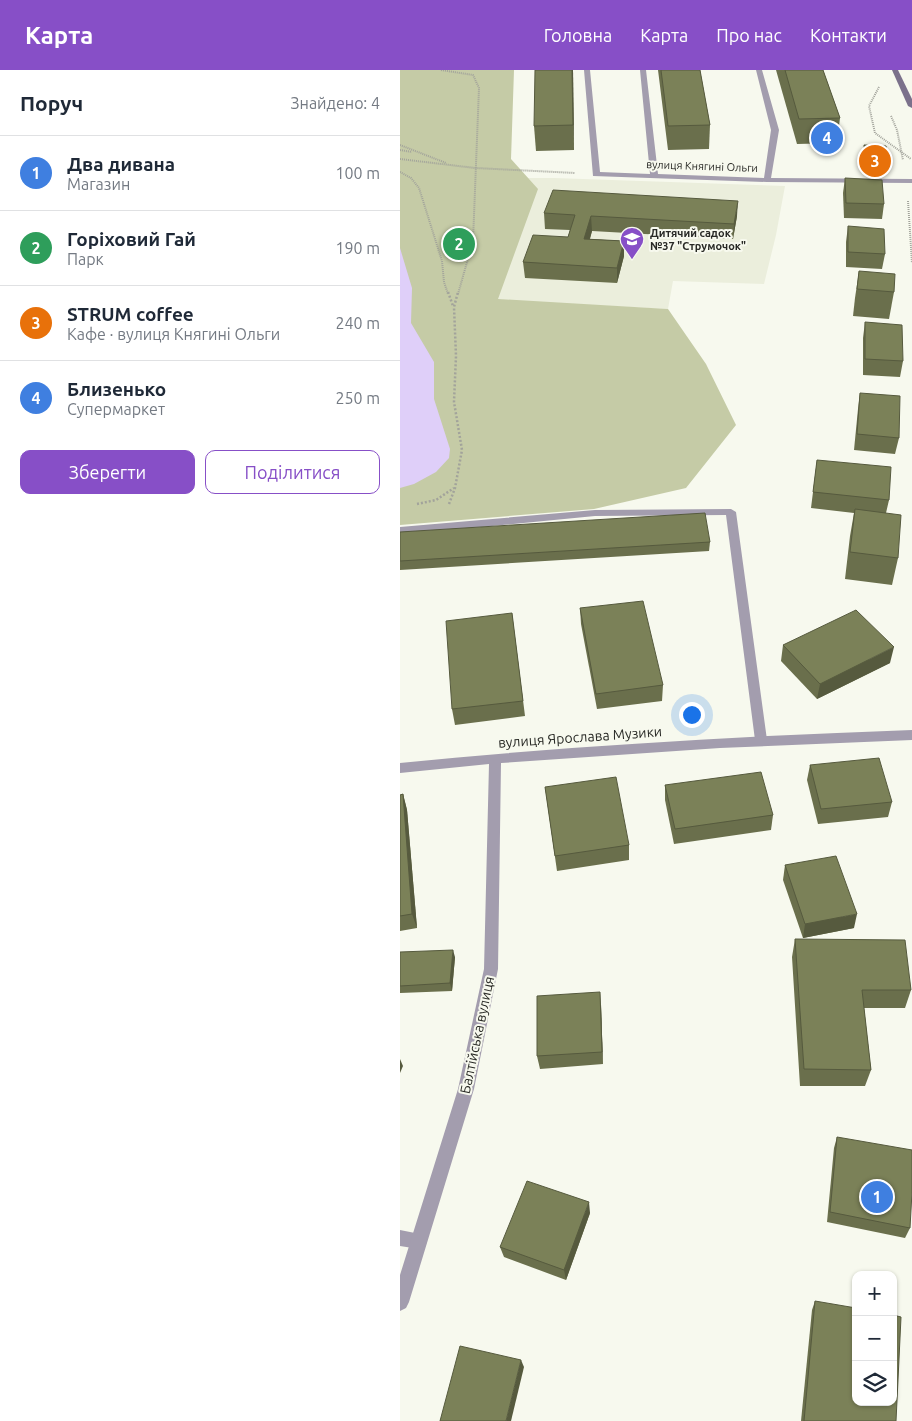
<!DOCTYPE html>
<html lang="uk">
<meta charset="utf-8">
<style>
:root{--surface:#fff;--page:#f6f6f7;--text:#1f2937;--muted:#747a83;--line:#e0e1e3;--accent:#874fc7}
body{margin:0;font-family:Ubuntu,sans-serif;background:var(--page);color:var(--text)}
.controls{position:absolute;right:15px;bottom:15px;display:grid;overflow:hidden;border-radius:10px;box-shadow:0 1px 4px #0004}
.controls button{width:45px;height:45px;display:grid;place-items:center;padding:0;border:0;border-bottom:1px solid var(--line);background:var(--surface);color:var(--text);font:25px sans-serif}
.you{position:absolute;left:291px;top:644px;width:18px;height:18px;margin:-12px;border:4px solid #fff;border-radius:50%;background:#1a73e8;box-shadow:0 0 0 8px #1a73e833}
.badge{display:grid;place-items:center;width:32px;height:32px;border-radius:50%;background:var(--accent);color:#fff;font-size:16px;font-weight:700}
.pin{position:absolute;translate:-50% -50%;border:2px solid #fff;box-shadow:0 1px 5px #0006}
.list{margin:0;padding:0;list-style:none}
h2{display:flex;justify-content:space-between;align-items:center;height:65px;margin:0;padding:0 20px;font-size:21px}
h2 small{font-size:16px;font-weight:400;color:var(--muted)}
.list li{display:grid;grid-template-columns:32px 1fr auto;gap:15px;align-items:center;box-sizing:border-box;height:75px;padding:0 20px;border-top:1px solid var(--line)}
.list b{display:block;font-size:19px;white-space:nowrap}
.list p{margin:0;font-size:16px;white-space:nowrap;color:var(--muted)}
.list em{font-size:16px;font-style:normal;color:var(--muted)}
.actions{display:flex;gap:10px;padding:15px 20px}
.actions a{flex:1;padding:11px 0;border:1px solid var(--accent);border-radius:10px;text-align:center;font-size:18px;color:var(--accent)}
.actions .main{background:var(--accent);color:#fff}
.icon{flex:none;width:28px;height:28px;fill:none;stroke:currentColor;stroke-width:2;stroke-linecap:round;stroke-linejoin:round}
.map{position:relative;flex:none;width:512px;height:1351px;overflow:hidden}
header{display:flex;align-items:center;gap:30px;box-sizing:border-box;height:70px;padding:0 25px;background:var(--accent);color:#fff}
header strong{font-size:24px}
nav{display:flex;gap:28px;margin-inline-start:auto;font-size:18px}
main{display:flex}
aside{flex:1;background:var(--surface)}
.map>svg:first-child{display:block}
</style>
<header>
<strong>Карта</strong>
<nav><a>Головна</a><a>Карта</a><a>Про нас</a><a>Контакти</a></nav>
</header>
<main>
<aside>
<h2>Поруч<small>Знайдено: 4</small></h2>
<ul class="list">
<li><span class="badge" style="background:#3f7fe0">1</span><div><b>Два дивана</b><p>Магазин</p></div><em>100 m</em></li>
<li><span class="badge" style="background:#2e9e5b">2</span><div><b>Горіховий Гай</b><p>Парк</p></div><em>190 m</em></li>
<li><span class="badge" style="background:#e8710a">3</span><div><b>STRUM coffee</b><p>Кафе · вулиця Княгині Ольги</p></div><em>240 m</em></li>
<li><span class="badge" style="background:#3f7fe0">4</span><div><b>Близенько</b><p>Супермаркет</p></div><em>250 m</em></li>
</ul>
<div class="actions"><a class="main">Зберегти</a><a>Поділитися</a></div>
</aside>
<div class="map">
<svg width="512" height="1351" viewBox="0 0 512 1351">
<rect width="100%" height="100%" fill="#f7f9ee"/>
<path fill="#ebeedc" d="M84,108H154L385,116L376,165L364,214L273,211L268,239L93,230Z"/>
<path fill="#c5cba6" d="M0,0H114L111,89L138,119L98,229L268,239L306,294L336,355L286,418L194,439L0,455Z"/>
<path fill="#dfcff9" d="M0,178L12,218L11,253L34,292V329L50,379L49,388L36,402L14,414L0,418Z"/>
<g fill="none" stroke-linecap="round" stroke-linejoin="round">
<g stroke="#a2a39b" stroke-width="2" stroke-dasharray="1 1" stroke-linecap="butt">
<path d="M41,0L73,5L79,18L73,171L58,224"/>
<path d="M479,17L469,36L475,63L511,89"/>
<path d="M491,46L497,60L503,90"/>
<path d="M0,75L46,93"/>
<path d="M0,80L12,82"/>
<path d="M0,89L75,98L175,103"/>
<path d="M0,102L11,108L19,118L42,191L44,212L48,224"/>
<path d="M508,131L512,193"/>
</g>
<g stroke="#a2a39b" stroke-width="2.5" stroke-dasharray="2 2" stroke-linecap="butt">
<path d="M48,222L53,236"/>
<path d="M17,434L36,430L54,418"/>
<path d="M49,434L55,418L62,380L54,332L56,286L54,237L58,222"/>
</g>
<g fill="#a39dae" fill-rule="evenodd">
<path d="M184,0H190L200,102L250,104L240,0H246L258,104L364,108L371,60L356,0H362L379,60L371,108L512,109V113L367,112L193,106Z"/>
<path d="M331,439L336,442L367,670L365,673H357L355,670L326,445L195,446L0,465V457L195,440Z"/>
<path d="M0,1160L25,1165L27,1171L25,1177L19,1179L0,1176Z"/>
</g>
<path fill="#a39dae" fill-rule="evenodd" d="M512,660V670L320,678L101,693L98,899L74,1019L9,1232L6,1238L0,1241V1205L58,1019L84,899L89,694L0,703V693C170,676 341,666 512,660Z"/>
<path fill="#7b718b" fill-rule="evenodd" d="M492,0H498L512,29V38L508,36Z"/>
</g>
<g fill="#6a6f4c">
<path d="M173,0L174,80L136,81L134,56Z"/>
<path d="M258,0H300L310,55L309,79L268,80Z"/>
<path d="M376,0H423L440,48L437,73L397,74Z"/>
<path d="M464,75L488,90L487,98L465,97L463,84Z"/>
<path d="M445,108L484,134L482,149L444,148L443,123Z"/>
<path d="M144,143L337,146L333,169L192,161L190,169L224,171V186L217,213L125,208L123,192L168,167L170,160L145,159Z"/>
<path d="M448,156L485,184L482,199L446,197V172Z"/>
<path d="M459,201L494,222L489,249L453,246L455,228Z"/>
<path d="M465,252L503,291L500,307L463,305V268Z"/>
<path d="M460,323L499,368L495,384L454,380L458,339Z"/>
<path d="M417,390L489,430L486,443L498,488L492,515L445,509L450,466L454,443L411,438Z"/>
<path d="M0,462L310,472L309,481L0,500Z"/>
<path d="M180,538L263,615L262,631L197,639L181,554Z"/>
<path d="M112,543L125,646L55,655L52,639Z"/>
<path d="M383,575L490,593L417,629L381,591Z"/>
<path d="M410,695L492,732L488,747L418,754L407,710Z"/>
<path d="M265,715L373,745L371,760L274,774L265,730Z"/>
<path d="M145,717L229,775V790L157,801Z"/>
<path d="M3,724L7,740L17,858L0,861V725Z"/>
<path d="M385,795L454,858L403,868L383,810Z"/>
<path d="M395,869L511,920L505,938H464L471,1000L465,1016H400L392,887Z"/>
<path d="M0,882L55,887L52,921L0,923Z"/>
<path d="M201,935L203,994L140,999L137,986Z"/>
<path d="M437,1067L510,1158L505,1168L427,1152L434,1078Z"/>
<path d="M190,1143L166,1210L104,1187L100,1177Z"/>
<path d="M415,1231L496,1351H401L412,1240Z"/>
</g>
<g fill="#565a3e">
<path d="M172,0H173L174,80L173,55Z"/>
<path d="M338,131L337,146L333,169L334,154Z"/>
<path d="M191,146L192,161L185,184L184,169Z"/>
<path d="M224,171V186L217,213V198Z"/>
<path d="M494,577L490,593L417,629L420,614Z"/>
<path d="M3,724L7,740L17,858L12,844Z"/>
<path d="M457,844L454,858L403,868L405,854Z"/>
<path d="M53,880L55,887L52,921L50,913Z"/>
<path d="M200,922L201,935L203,994L202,982Z"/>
<path d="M0,989L3,996L0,1003Z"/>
<path d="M189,1132L190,1143L166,1210L164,1200Z"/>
<path d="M121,1290L124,1297L111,1351H106Z"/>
</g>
<g fill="#7b8158" stroke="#565a3e">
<path d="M135,0H172L173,55L134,56Z"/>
<path d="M261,0H300L310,55L268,56Z"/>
<path d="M385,0H423L440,48L399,49Z"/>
<path d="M464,75L486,76L488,90L466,89Z"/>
<path d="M445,108L482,110L484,134L446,133Z"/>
<path d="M153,120L338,131L334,154L191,146L184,169L224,171L217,198L123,192L133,165L168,167L175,145L144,143Z"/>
<path d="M448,156L484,159L485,184L448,182Z"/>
<path d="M459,201L495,204L494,222L457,219Z"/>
<path d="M465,252L502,255L503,291L465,289Z"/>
<path d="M460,323L500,326L499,368L457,364Z"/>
<path d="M417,390L491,397L489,430L413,422Z"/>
<path d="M455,439L501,445L498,488L450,482Z"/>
<path d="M305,443L310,472L0,491V462Z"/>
<path d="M243,531L263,615L196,624L180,538Z"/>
<path d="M456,540L494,577L420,614L383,575Z"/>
<path d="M112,543L123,631L52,639L46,551Z"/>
<path d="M479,688L492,732L421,739L410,695Z"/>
<path d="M361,702L373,745L275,759L265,715Z"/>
<path d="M216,707L229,775L155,786L145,717Z"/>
<path d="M3,724L12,844L0,846V725Z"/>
<path d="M436,786L457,844L405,854L385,795Z"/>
<path d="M395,869L505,870L511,920H462L471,1000L404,999Z"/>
<path d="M53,880L50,913L0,916V882Z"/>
<path d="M200,922L202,982L137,986V926Z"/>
<path d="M437,1067L512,1080V1122L510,1158L430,1142Z"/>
<path d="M127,1111L189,1132L164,1200L100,1177Z"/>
<path d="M415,1231L456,1238V1332H493V1245L501,1247L496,1351H404Z"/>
<path d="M60,1276L121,1290L106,1351H40Z"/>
</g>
<defs>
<g id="school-pin" transform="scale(1.25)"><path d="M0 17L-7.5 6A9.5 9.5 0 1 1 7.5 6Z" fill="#874fc7" stroke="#f7f9ee"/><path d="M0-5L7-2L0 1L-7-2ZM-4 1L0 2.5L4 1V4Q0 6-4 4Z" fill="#fff"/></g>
</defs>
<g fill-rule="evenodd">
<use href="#school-pin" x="232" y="169"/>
</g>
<g text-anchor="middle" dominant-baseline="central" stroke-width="4" stroke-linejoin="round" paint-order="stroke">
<g font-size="11" fill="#282925" stroke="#f7f9ee">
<text transform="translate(302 96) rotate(2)">вулиця Княгині Ольги</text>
</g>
<g font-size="11" font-weight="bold" fill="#282925" stroke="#f7f9ee" text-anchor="start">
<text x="250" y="163">Дитячий садок<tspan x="250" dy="13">№37 "Струмочок"</tspan></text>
</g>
<g font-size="14" fill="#282925" stroke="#f7f9ee">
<text transform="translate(180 667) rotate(-4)">вулиця Ярослава Музики</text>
<text transform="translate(77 965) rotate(-78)">Балтійська вулиця</text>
</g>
</g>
</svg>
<div class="controls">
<button>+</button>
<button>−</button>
<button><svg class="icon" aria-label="layers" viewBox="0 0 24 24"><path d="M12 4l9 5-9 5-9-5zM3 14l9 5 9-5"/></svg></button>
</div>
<div class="you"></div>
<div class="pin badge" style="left:477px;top:1127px;background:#3f7fe0">1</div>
<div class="pin badge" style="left:59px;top:174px;background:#2e9e5b">2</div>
<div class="pin badge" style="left:475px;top:91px;background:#e8710a">3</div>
<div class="pin badge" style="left:427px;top:68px;background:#3f7fe0">4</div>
</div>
</main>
